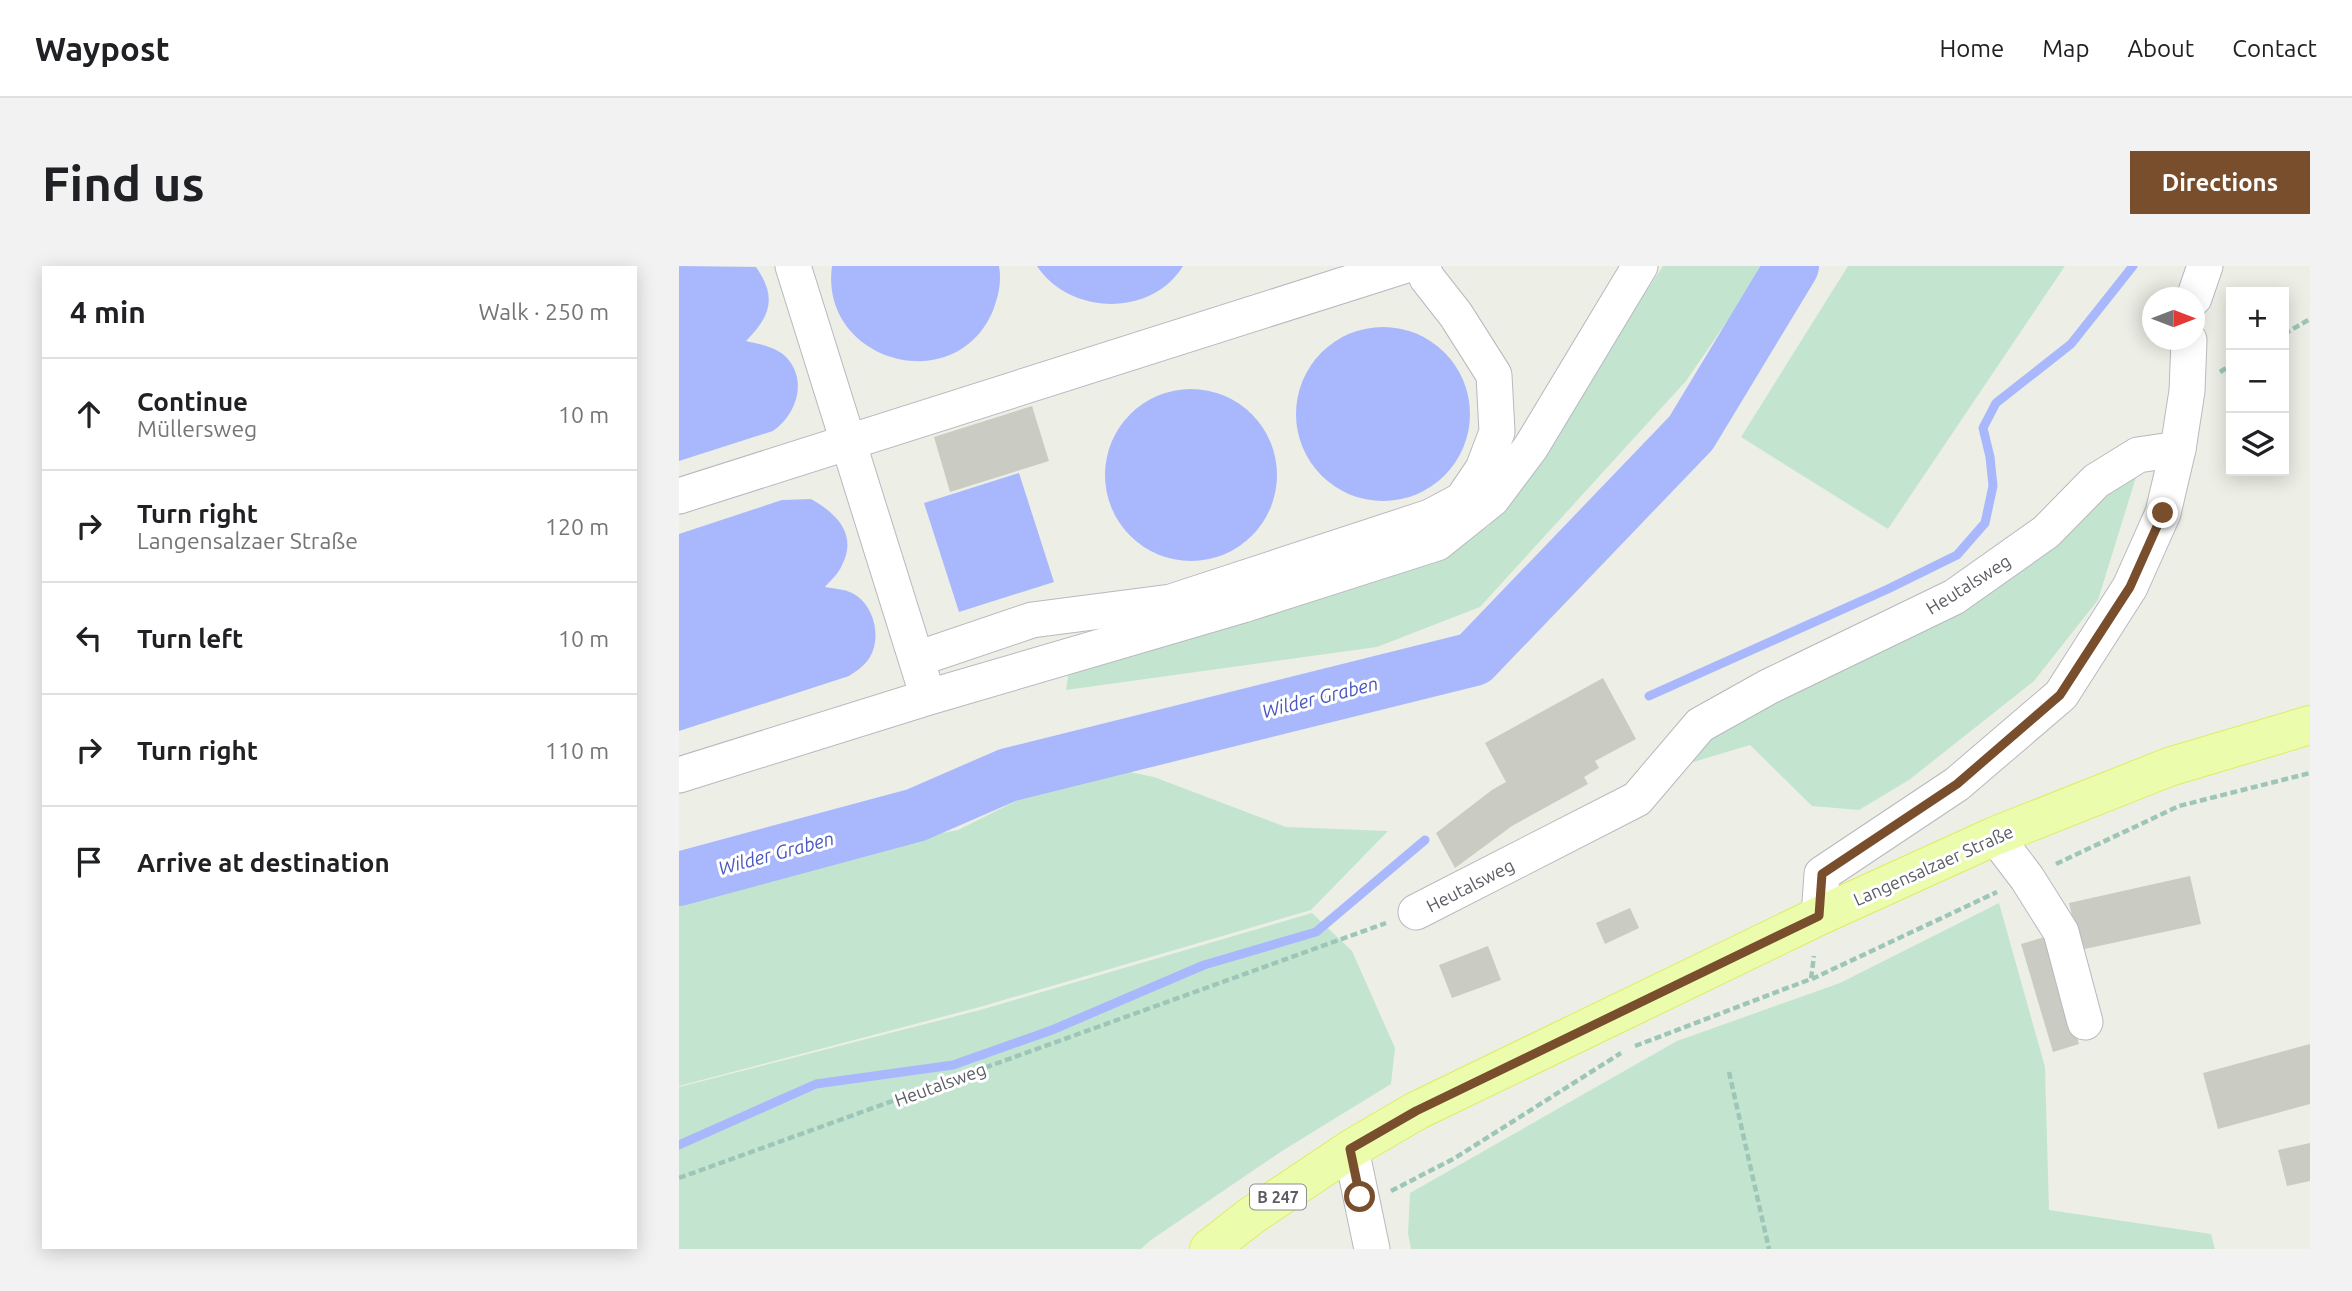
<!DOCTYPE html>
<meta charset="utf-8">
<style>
:root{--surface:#fff;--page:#f2f2f2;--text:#202124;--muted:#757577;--line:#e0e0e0;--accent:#784e2d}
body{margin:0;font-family:Ubuntu,sans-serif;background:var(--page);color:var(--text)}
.controls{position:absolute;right:21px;top:21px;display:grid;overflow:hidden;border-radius:0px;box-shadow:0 4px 18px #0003}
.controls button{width:63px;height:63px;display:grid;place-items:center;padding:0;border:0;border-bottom:2px solid var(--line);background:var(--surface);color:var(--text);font:35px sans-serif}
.compass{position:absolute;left:1463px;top:21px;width:63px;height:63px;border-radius:50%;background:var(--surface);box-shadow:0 4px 18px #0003;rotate:90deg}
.stop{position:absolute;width:21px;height:21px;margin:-16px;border:5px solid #784e2d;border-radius:50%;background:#fff}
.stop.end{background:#784e2d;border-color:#fff;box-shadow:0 2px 7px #0008}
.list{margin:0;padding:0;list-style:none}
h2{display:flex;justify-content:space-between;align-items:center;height:91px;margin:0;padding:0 28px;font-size:30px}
h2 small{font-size:23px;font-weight:400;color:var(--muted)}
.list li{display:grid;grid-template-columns:46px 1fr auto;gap:21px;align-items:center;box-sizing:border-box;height:112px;padding:0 28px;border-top:2px solid var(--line)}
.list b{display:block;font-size:26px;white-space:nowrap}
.list p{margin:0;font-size:23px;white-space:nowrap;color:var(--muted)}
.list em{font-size:23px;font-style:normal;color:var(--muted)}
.icon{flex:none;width:38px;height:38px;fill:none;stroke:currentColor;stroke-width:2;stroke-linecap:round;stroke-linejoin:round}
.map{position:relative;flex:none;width:1631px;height:983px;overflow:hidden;border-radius:0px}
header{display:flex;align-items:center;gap:42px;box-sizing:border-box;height:98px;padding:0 35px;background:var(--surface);border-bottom:2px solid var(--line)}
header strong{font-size:33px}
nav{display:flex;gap:38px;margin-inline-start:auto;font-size:24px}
.intro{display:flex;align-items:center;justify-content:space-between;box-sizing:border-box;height:168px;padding:0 42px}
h1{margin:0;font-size:49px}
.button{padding:18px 32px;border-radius:0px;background:var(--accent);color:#fff;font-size:24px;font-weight:700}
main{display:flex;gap:42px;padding:0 42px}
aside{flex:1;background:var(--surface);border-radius:0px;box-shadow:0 4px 18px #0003}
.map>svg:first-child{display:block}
</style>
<header>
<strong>Waypost</strong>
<nav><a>Home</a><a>Map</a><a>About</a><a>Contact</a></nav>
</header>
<div class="intro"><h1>Find us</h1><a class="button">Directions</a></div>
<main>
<aside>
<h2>4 min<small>Walk · 250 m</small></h2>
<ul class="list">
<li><svg class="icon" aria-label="ahead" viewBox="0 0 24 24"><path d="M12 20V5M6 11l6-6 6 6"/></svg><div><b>Continue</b><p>Müllersweg</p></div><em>10 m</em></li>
<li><svg class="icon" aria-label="right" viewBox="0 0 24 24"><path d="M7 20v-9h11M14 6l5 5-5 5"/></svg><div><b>Turn right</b><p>Langensalzaer Straße</p></div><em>120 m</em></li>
<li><svg class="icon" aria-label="left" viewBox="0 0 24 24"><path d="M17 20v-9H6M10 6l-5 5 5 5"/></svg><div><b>Turn left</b></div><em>10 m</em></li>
<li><svg class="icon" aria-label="right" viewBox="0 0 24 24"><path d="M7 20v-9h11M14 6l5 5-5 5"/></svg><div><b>Turn right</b></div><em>110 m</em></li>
<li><svg class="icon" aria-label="arrive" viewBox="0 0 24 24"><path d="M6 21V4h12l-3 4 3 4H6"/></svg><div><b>Arrive at destination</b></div></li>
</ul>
</aside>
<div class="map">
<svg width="1631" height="983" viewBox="0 0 1631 983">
<rect width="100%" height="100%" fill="#edefe6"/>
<g fill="#c3e5d0">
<path d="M984,0H1086L1007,115L801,341L698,381L387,424L390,404L751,297L810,260Z"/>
<path d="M1169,0H1386L1209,263L1062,171Z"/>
<path d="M1458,208L1419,334L1355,415L1230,514L1180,544L1133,540L1071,479L988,504L1101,422L1413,225Z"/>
<path d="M411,498L475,511L607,561L709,565L632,644L301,741L0,820V620L27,612L279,564Z"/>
<path d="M1320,637L1366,801L1370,944L1532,968L1536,983H732L729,967L731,927L998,775L1161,717Z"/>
<path d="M633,647L673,685L716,782L712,818L603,885L472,974L462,983H0V821L301,744Z"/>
</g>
<g fill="#a9b8fc">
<path d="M0,0L77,1C98,31 92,50 67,75C80,78 98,81 108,92C129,115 117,149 94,165L0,195Z"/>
<path d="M153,0H320C323,16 319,32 313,47C273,134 140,94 153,0Z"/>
<path d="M358,0H504C472,52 390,49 358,0Z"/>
<circle cx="704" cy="148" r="87"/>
<circle cx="512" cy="209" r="86"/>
<path d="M340,207L375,316L280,346L245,237Z"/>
<path d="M132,233C157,247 179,268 163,299C160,307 152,314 146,321C157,323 169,323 178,330C196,343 202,372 191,391C186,399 178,405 170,410L0,465V268L103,234Z"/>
</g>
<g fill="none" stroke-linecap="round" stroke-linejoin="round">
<g stroke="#a9b8fc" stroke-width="9">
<path d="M970,430L1209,323L1278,289L1306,257L1314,220L1311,191L1304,162L1317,137L1392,78L1454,0"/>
<path d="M0,879L137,818L274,799L373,764L525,699L637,666L746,574"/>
</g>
<path stroke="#a9b8fc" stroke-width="54" d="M0,613L237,549L329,509L795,393L1012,167L1113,0"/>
</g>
<g fill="#cacbc2">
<path d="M353,140L370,195L271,226L255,171Z"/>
<path d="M924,412L957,473L916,495L920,502L905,511L909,518L833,560L776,602L757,567L813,524L827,516L806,477Z"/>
<path d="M1511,610L1522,658L1401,684L1390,637Z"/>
<path d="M951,642L960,662L926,678L917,657Z"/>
<path d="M1369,670L1400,778L1374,786L1342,678Z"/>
<path d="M809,680L822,714L773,732L760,699Z"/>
<path d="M1631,778V838L1539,863L1524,807Z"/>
<path d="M1631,877V915L1608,920L1599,884Z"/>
</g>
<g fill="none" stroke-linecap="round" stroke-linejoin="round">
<g stroke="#b8b8bf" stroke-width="37">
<g id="minor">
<path d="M114,0L244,415"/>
<path d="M1515,32L1526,0"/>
<path d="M0,230L724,0"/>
<path d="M238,393L353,354L492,336L751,251L783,234L804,203L818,166L815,109L777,49L748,12L743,0"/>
<path d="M0,509L250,431L564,339L758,277L813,233L852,181L961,0"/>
<path d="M1316,570L1348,612L1382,666L1406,756"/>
<path d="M737,646L958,533L1021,459L1089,421L1275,331L1367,266L1417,215L1459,189L1499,183"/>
<path d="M1140,650L1143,608L1278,518L1382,429L1451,321L1484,247L1499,183L1508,125L1510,74"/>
<path d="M672,883L693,983"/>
</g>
</g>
<g stroke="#dfec61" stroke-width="40">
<path id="major" d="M530,983L572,950L672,883L737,845L1140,650L1316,570L1490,501L1631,459"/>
</g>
<g stroke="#9dc6b8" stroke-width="4.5" stroke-dasharray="7 3.5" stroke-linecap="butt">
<path d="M1605,68L1631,53"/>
<path d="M1541,106L1552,99"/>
<path d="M1377,598L1500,540L1631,507"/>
<path d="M1133,713L1318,626"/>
<path d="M956,780L1132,713L1135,690"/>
<path d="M1050,806L1090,983"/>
<path d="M0,912L707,657"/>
<path d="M712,925L776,892L942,787"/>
</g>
<use href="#minor" stroke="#fff" stroke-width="35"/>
<use href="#major" stroke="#ebfcad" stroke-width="38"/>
</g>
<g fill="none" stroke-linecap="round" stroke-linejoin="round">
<path stroke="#784e2d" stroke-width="9" d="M681,931L671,883L737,845L1140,650L1143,608L1278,518L1381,429L1451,321L1484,247"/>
</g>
<g text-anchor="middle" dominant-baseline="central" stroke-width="6" stroke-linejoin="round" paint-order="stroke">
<rect fill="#fff" stroke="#8e8e93" stroke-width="2" x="571" y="918.5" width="56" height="25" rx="5"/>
<g font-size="16" font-weight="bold" fill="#5d5e65">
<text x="599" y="931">B 247</text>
</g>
<g font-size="18" fill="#5d5e65" stroke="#fff">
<text transform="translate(1289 318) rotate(-32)">Heutalsweg</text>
<text transform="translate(1254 599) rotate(-24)">Langensalzaer Straße</text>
<text transform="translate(791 619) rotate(-27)">Heutalsweg</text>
<text transform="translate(261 818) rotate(-20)">Heutalsweg</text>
</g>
<g font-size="19" font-style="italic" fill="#4b58c0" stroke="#fff">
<text transform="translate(641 431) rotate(-14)">Wilder Graben</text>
<text transform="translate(97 587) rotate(-15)">Wilder Graben</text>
</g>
</g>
</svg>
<div class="controls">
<button>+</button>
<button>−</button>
<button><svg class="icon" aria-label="layers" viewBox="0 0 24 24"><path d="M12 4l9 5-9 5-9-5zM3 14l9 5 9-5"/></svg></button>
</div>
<svg class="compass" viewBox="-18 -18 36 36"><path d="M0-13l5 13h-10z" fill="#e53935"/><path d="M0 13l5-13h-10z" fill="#757577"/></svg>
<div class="stop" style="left:681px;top:931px"></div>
<div class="stop end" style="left:1484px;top:247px"></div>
</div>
</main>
